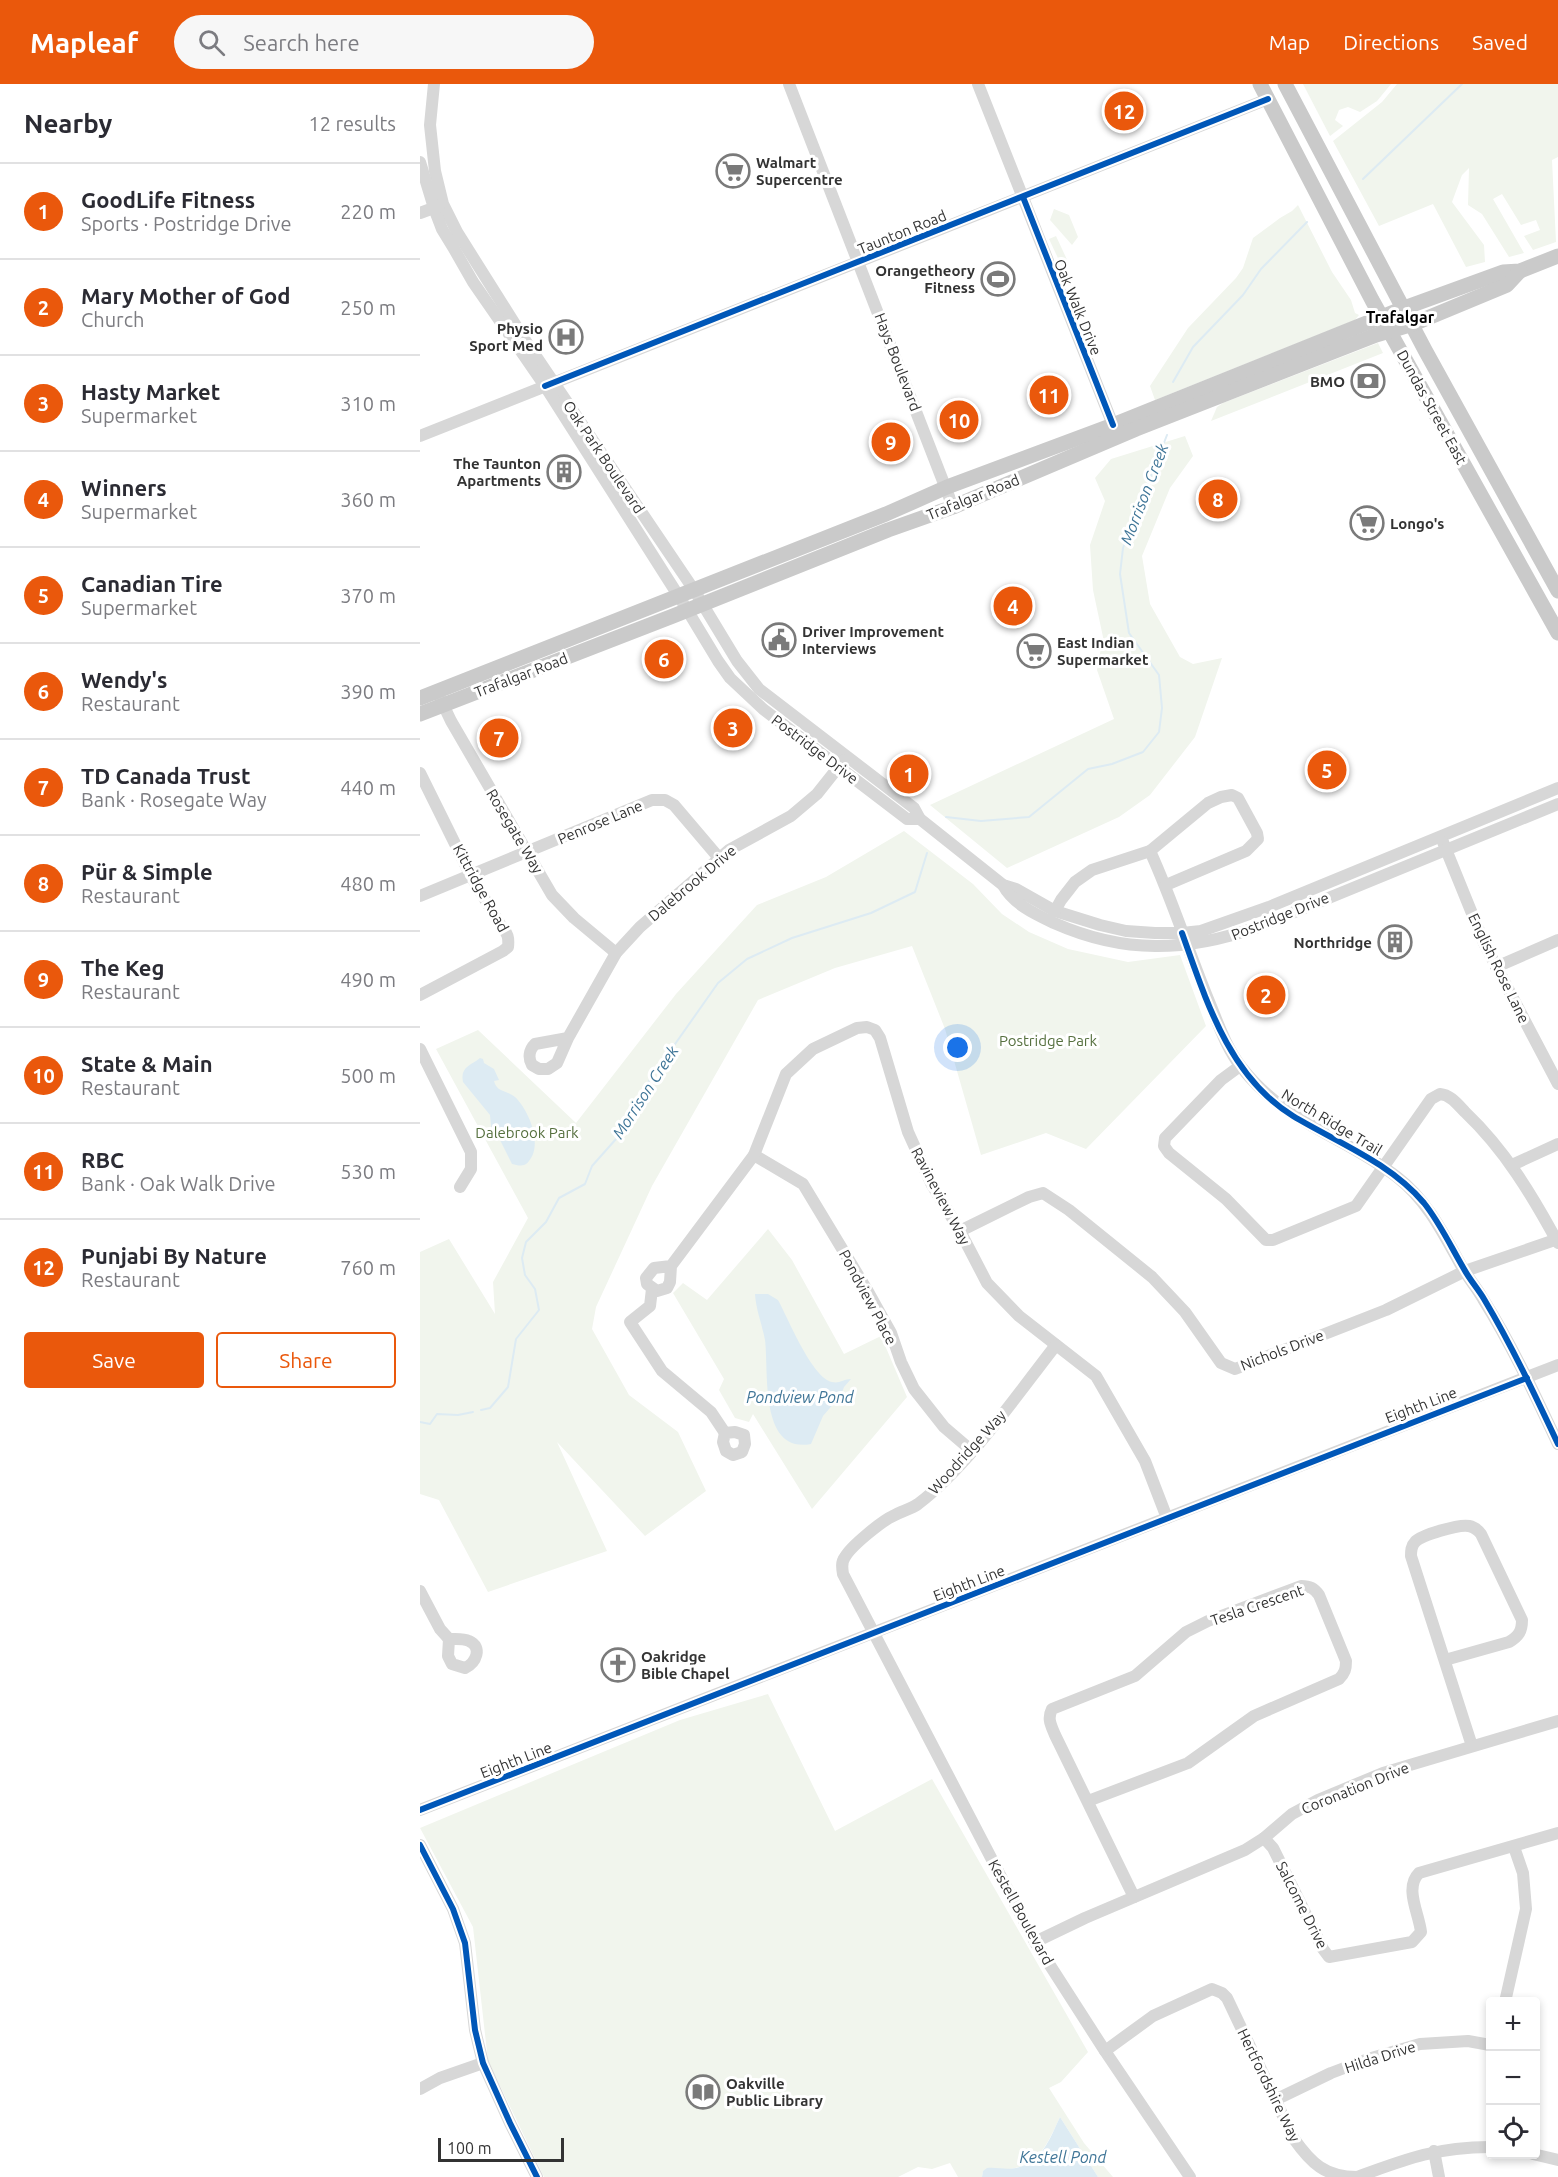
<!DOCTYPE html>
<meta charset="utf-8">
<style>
:root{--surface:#fff;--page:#f7f7f7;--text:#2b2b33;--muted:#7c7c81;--line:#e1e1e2;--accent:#ea580c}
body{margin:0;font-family:Ubuntu,sans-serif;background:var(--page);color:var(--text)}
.controls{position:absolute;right:18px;bottom:18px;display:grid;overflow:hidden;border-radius:6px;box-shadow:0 3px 9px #0003}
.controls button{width:54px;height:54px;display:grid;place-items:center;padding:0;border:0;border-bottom:2px solid var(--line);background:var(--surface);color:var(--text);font:30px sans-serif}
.scale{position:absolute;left:18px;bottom:15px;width:126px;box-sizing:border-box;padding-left:6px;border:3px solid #333;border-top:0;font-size:16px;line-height:21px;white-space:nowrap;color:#333;-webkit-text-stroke:4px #fff;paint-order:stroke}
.you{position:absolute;left:538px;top:964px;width:21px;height:21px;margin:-15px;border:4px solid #fff;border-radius:50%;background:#1a73e8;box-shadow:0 0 0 9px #1a73e833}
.badge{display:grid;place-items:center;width:39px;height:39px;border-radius:50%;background:var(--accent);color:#fff;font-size:20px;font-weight:700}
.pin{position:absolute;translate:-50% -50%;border:3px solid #fff;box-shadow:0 2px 6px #0006}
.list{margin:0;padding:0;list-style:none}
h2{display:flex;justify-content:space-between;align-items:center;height:78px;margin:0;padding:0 24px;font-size:26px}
h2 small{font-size:20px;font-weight:400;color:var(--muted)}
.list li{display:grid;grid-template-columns:39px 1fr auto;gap:18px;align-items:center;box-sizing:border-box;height:96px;padding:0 24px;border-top:2px solid var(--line)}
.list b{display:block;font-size:22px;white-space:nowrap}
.list p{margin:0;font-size:20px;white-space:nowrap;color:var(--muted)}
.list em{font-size:20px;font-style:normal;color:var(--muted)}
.actions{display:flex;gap:12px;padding:18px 24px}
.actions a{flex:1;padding:14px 0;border:2px solid var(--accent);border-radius:6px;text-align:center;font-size:21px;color:var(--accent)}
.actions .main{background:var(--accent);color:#fff}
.icon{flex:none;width:33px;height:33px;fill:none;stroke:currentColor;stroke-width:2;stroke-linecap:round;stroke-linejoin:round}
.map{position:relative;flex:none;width:1138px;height:2093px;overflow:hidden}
header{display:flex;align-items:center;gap:36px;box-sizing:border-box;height:84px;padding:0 30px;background:var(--accent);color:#fff}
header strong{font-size:28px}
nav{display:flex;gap:33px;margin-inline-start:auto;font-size:21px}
.search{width:420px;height:54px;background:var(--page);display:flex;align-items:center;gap:15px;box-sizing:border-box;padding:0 21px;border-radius:33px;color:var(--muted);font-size:22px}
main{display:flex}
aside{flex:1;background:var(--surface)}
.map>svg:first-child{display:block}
</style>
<header>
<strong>Mapleaf</strong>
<div class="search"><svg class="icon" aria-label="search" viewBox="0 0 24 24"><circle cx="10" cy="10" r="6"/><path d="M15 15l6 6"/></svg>Search here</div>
<nav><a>Map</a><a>Directions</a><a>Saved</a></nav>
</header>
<main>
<aside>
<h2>Nearby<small>12 results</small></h2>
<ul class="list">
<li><span class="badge">1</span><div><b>GoodLife Fitness</b><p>Sports · Postridge Drive</p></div><em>220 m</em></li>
<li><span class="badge">2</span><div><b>Mary Mother of God</b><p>Church</p></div><em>250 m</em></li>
<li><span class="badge">3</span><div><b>Hasty Market</b><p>Supermarket</p></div><em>310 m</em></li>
<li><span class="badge">4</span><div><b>Winners</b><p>Supermarket</p></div><em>360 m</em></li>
<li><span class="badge">5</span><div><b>Canadian Tire</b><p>Supermarket</p></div><em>370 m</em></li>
<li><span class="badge">6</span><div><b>Wendy's</b><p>Restaurant</p></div><em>390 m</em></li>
<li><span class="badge">7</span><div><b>TD Canada Trust</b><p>Bank · Rosegate Way</p></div><em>440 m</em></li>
<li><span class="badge">8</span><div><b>Pür &amp; Simple</b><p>Restaurant</p></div><em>480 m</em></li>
<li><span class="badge">9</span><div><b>The Keg</b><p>Restaurant</p></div><em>490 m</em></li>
<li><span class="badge">10</span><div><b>State &amp; Main</b><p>Restaurant</p></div><em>500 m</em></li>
<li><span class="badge">11</span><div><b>RBC</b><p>Bank · Oak Walk Drive</p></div><em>530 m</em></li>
<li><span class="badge">12</span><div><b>Punjabi By Nature</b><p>Restaurant</p></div><em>760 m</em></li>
</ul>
<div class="actions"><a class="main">Save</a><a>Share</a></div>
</aside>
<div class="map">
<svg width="1138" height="2093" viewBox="0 0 1138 2093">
<rect width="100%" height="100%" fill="#fff"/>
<g fill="#f1f5ed">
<path d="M883,0H971L957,17L940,28L928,23L919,26L915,36L923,42L910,52Z"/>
<path d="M977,0H1138V73L1132,76L1136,158L1113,166L1104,152L1120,146L1116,136L1101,141L1082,110L1073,115L1104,169L1089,173L1062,130L1048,121L1049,84L1042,91L1032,118L1064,161L1065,178L1046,183L1013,120L959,142L913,57L962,18Z"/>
<path d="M878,121L912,188L931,216L935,229L939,231L935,236L735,316L730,302L768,244L816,194L823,184L833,154L860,134L872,127Z"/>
<path d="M634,125L649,131L658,153L652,161L630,136Z"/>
<path d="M636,152L649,180L644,187L629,155Z"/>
<path d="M958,259L963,269L791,337L797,323L803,319Z"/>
<path d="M765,352L773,372L750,404L722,472L730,520L760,573L773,580L802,574L775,653L730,711L699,733L587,784L510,721L694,635L677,586L683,553L673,506L670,461L685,417L675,394L691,375Z"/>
<path d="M484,747L553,800L582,830L609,848L648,865L708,878L760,871L786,942L666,1065L626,1049L561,1071L525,945L492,862L415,884L338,916L232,1102L176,1223L172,1245L209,1311L258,1348L286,1407L225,1452L137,1358L187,1467L68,1508L19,1416L0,1410V1168L29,1155L75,1230L73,1198L108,1134L16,965L58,946L156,1039L256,910L337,821L406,793Z"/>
<path d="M348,1145L372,1176L424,1270L461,1252L487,1313L392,1425L333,1330L329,1338L315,1334L299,1306L304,1295L253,1209L263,1199L287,1216Z"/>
<path d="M348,1610L415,1747L512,1695L668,1968L641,1998L629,2004L664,2059L693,2093H678L640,2033C630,2054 621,2079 595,2084C583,2087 576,2082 563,2087L562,2093H538L530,2079L512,2085L498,2083L478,2093H124L68,1977L53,1843L0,1744L260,1636Z"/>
</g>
<g fill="#ddebf3">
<path d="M60,974L63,975L64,979L74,985L79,996L74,997C77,1009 87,1006 95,1013C109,1026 123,1061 109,1077C105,1083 99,1082 92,1080L79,1054L72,1052L70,1031L43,998C40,983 50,982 60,974Z"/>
<path d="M335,1210H348L358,1216C368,1234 392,1294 412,1298C419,1300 424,1295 431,1295L424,1303L421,1311L403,1332L391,1360C339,1370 349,1288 345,1256C342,1240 336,1226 335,1210Z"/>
<path d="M640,2033L678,2093H562L563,2087L567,2084C577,2083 586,2086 596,2084C622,2079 630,2054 640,2033Z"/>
</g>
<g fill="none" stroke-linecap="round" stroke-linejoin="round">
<g stroke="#ddebf3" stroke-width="2">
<path d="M943,95L1042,0"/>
<path d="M753,298L773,263L823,211L841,185L887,138"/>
<path d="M526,733L561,737L609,733L668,685L692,680L723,668L739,648L742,624L739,591L709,549L700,490L703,464L747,351"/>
<path d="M61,1326L70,1324L88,1303L96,1255L119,1226L115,1205L105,1191L102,1174L106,1158L126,1138L139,1114L165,1100L172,1082L204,1046L222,1007L298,899L327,875L372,854L451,829L495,808L507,769"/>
<path d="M0,1338L10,1340L17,1330L38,1331L53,1328"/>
</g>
<g stroke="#d7d7d7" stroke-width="12">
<path d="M14,0L10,41L15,87L23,120L37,148L103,253L274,506L317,577L339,605L494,724L500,735L583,801L596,805L635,827L680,841L706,847L735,849H762L781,847L849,823L1138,704"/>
<path d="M369,0L533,423"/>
<path d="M558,0L693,341"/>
<path d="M0,78L14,124L22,145L33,163L53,198L125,302L263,519L298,577L310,594L343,625L487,735H500"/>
<path d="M0,129L19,122"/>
<path d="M0,352L848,15"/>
<path d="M20,614L31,637L132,811L154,834L196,869"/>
<path d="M0,689L51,792L81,842C88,849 89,854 88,863L83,867L0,911"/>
<path d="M1023,758L1064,859L1138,1000"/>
<path d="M730,767C752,815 768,866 788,915C798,939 806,964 822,984C866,1040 924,1052 977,1093C1008,1117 1024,1151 1043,1185C1049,1195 1057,1204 1063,1215C1092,1261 1115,1311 1138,1360"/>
<path d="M583,801C593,820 615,830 634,839C704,870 766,868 838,843L1138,720"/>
<path d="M0,812L232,716H245L254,721L299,774"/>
<path d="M635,827L641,816L655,798L672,786L730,767L788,719L801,713L812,711L818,714L837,749L838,755L826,767L746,801"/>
<path d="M1076,883L1138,856"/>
<path d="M148,954L115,960C109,966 108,974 112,981L119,985H128L137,979L148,954L196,869L220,843L309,766L371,732L397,710L424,676"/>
<path d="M0,965L51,1068V1085L40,1103"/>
<path d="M820,982L801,996L748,1051L745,1054L744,1062L749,1069L806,1115L846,1156H853L936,1122L1011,1015L1020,1010C1031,1011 1038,1021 1045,1028C1085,1066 1112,1111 1138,1159"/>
<path d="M334,1071L383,1100L447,1206L471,1249L481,1278L494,1305L524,1343L552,1367"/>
<path d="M1092,1081L1138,1060"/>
<path d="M540,1147L609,1113L623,1109L649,1126L732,1193L765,1228L801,1279L815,1285L966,1226L1045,1187L1138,1155"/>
<path d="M251,1182L234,1184L226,1194L227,1200L237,1207L247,1204L250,1198L251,1182L334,1071L366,990L393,965L437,944L447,943L455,946L460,954L488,1048L512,1101L540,1147L567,1199L599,1232L676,1292L725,1377L747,1434"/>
<path d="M232,1205L230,1222L210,1238L242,1287L291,1328L305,1349"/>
<path d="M636,1261C596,1312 549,1381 498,1420C491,1425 482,1427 473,1432C462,1437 431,1462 425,1473C421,1478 422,1484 423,1490L615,1858L685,1967L770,2093"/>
<path d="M315,1348L324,1351L325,1360L322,1368L313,1371L306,1367L303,1358L305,1349Z"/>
<path d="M0,1507L20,1545L29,1555"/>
<path d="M29,1555C35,1555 43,1554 49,1557C63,1563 56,1579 45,1584L32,1580L28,1572Z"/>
<path d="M1025,1576L1089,1558C1099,1552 1102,1547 1102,1536L1061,1450C1058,1446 1054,1443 1049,1442C1039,1440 1001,1451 995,1458C991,1462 991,1467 991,1472L1052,1662"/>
<path d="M668,1717L768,1679L834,1632L919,1595C925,1589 926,1585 926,1577L899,1511C894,1504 890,1502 881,1502L788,1537L766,1548L715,1592L632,1625C627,1635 631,1641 635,1651L714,1813"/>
<path d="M0,1726L1138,1281"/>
<path d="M844,1754L853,1764L903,1865L909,1873L992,1858L1001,1848C999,1829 984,1804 999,1789L1138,1749"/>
<path d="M0,1761L33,1825L45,1859L55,1946L63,1979L90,2039L117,2093"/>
<path d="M615,1858L665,1834L825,1766L844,1754L872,1730L898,1716L963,1689L1138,1637"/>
<path d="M1085,1918L1106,1825L1103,1789L1094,1763"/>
<path d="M685,1967L733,1932L792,1905L802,1909L807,1914L874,2055C891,2079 905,2093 937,2093C986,2075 1017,2063 1070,2063"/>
<path d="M0,2005L20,1994L63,1979"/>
<path d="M855,2016L911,1989L948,1975L1000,1960L1048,1957L1070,1961"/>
<path d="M1014,2067L1019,2093"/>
<path d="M1113,2070L1138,2076"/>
</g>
<g stroke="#cacaca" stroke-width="15">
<path d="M840,0L952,216L1138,549"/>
<path d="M865,0L1005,266L1138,507"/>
<path d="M0,614L466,430L527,403L693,341L984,224L1083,188L1100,187L1138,172"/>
<path d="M0,630L253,532L468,446L533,423L716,345L956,251L993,240L1087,201L1100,187"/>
</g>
<g stroke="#fff" stroke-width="10">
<g id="cycleway">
<path d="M603,113L693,341"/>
<path d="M125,302L848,15"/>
<path d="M762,849C786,916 809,993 873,1032C918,1059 969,1078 1004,1119C1020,1139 1031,1163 1044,1185C1050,1196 1058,1205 1064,1215C1092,1262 1115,1311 1138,1360"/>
<path d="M0,1726L1107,1294"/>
<path d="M0,1761L33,1825L45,1859L55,1946L63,1979L90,2039L117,2093"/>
</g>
</g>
<use href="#cycleway" stroke="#0057b8" stroke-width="6"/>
</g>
<defs>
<g id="supermarket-ring" transform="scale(1.725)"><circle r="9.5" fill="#fff" stroke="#7a7a7a" stroke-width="1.5"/><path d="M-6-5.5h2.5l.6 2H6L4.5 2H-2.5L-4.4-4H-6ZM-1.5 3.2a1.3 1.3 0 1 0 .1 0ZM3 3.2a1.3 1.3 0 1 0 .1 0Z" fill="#7a7a7a"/></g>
<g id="stadium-ring" transform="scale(1.725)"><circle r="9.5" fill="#fff" stroke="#7a7a7a" stroke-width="1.5"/><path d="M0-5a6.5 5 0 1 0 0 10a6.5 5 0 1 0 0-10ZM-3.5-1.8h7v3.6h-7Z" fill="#7a7a7a"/></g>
<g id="hospital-ring" transform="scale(1.725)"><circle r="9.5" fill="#fff" stroke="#7a7a7a" stroke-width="1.5"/><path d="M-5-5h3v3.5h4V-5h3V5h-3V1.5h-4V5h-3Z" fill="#7a7a7a"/></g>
<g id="bank-ring" transform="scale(1.725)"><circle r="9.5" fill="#fff" stroke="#7a7a7a" stroke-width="1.5"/><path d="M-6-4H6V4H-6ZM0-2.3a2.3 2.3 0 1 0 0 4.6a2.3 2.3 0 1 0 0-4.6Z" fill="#7a7a7a"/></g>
<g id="building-ring" transform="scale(1.725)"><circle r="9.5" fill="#fff" stroke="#7a7a7a" stroke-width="1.5"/><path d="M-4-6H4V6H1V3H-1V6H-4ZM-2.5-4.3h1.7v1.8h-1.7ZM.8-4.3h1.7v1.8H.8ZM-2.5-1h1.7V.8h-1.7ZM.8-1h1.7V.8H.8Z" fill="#7a7a7a"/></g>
<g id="civic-ring" transform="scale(1.725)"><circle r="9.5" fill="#fff" stroke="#7a7a7a" stroke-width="1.5"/><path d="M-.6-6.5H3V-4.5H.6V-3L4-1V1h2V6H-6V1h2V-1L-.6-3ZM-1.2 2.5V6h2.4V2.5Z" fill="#7a7a7a"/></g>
<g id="church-ring" transform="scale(1.725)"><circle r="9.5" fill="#fff" stroke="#7a7a7a" stroke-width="1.5"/><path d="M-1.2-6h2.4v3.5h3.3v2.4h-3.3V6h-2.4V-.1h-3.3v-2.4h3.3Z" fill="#7a7a7a"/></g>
<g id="library-ring" transform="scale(1.725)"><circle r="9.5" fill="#fff" stroke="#7a7a7a" stroke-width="1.5"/><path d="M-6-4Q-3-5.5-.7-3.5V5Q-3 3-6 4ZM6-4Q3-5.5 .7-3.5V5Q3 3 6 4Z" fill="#7a7a7a"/></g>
</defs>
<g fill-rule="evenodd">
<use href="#supermarket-ring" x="313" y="87"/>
<use href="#stadium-ring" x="578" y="195"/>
<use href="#hospital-ring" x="146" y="253"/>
<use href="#bank-ring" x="948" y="297"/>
<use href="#building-ring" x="144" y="388"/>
<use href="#supermarket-ring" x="947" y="439"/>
<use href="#civic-ring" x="359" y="556"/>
<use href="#supermarket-ring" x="614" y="567"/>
<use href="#building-ring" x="975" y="858"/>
<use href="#church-ring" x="198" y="1581"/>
<use href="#library-ring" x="283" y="2008"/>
</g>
<g text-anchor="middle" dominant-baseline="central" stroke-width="6" stroke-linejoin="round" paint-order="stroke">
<g font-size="15" font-weight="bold" fill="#333" stroke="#fff" text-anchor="start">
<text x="336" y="78">Walmart<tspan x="336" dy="17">Supercentre</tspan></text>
<text x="555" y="186" text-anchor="end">Orangetheory<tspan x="555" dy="17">Fitness</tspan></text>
<text x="123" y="244" text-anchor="end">Physio<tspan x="123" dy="17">Sport Med</tspan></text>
<text x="925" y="297" text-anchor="end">BMO</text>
<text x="121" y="379" text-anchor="end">The Taunton<tspan x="121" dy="17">Apartments</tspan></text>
<text x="970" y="439">Longo's</text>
<text x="382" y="547">Driver Improvement<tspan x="382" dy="17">Interviews</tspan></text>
<text x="637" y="558">East Indian<tspan x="637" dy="17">Supermarket</tspan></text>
<text x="952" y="858" text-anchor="end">Northridge</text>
<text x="221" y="1572">Oakridge<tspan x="221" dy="17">Bible Chapel</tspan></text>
<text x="306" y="1999">Oakville<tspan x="306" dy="17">Public Library</tspan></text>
</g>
<g font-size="15" fill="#333" stroke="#fff">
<text transform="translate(482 148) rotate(-22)">Taunton Road</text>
<text transform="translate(658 223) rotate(68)">Oak Walk Drive</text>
<text transform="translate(478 278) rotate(69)">Hays Boulevard</text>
<text transform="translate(1012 323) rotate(61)">Dundas Street East</text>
<text transform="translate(184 373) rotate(56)">Oak Park Boulevard</text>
<text transform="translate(553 413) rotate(-22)">Trafalgar Road</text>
<text transform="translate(101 591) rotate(-21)">Trafalgar Road</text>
<text transform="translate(395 665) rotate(37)">Postridge Drive</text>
<text transform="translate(180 738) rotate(-23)">Penrose Lane</text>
<text transform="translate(95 747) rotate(59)">Rosegate Way</text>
<text transform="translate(272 799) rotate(-40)">Dalebrook Drive</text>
<text transform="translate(61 804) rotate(61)">Kittridge Road</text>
<text transform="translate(860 832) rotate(-22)">Postridge Drive</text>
<text transform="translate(1079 884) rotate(64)">English Rose Lane</text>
<text transform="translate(912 1038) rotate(31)">North Ridge Trail</text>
<text transform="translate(521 1112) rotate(62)">Ravineview Way</text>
<text transform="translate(448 1213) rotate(62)">Pondview Place</text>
<text transform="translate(862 1266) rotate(-21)">Nichols Drive</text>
<text transform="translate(1001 1321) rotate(-21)">Eighth Line</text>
<text transform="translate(547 1368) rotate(-48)">Woodridge Way</text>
<text transform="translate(549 1499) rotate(-21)">Eighth Line</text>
<text transform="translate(837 1521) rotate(-19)">Tesla Crescent</text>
<text transform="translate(96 1676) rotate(-21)">Eighth Line</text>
<text transform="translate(935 1704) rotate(-22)">Coronation Drive</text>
<text transform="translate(882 1821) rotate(63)">Salcome Drive</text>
<text transform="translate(601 1828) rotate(61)">Kestell Boulevard</text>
<text transform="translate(960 1973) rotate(-18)">Hilda Drive</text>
<text transform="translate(849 2001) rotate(64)">Hertfordshire Way</text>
</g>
<g font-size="15" fill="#56703f" stroke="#fff">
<text x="628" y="956">Postridge Park</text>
<text x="107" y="1048">Dalebrook Park</text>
</g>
<g font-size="16" font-weight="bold" fill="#000" stroke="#fff">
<text x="980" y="233">Trafalgar</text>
</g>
<g font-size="16" font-style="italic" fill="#3f7597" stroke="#fff">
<text transform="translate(724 410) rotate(-69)">Morrison Creek</text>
<text transform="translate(225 1008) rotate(-57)">Morrison Creek</text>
<text x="380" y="1313">Pondview Pond</text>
<text x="643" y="2073">Kestell Pond</text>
</g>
</g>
</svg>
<div class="controls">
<button>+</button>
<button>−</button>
<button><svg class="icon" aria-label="locate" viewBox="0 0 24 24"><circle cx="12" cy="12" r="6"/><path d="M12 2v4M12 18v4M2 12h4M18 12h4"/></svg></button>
</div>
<div class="scale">100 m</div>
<div class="you"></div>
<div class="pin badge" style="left:489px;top:690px">1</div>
<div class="pin badge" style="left:846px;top:911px">2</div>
<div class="pin badge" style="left:313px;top:644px">3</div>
<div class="pin badge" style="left:593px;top:522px">4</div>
<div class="pin badge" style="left:907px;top:686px">5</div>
<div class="pin badge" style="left:244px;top:575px">6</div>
<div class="pin badge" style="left:79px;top:654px">7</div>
<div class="pin badge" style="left:798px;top:415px">8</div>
<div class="pin badge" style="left:471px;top:358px">9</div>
<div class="pin badge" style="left:539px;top:336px">10</div>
<div class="pin badge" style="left:629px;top:311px">11</div>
<div class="pin badge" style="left:704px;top:27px">12</div>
</div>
</main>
